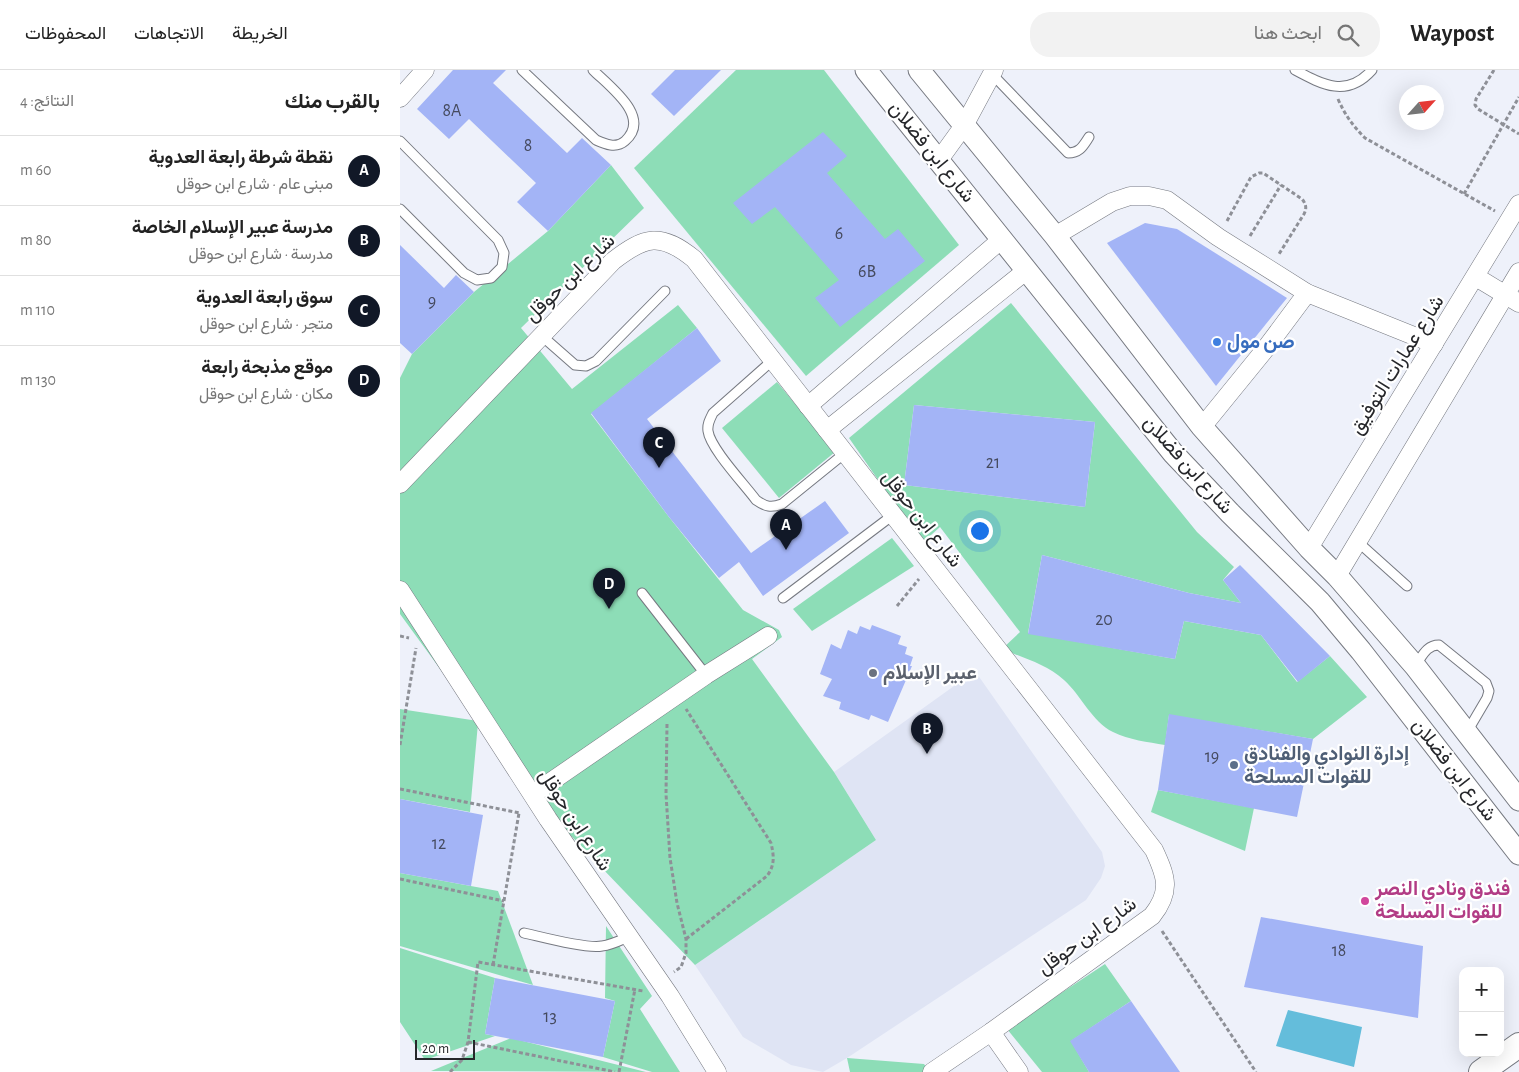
<!DOCTYPE html>
<html lang="ar">
<meta charset="utf-8">
<style>
:root{--surface:#fff;--page:#f2f2f2;--text:#222;--muted:#767676;--line:#e0e0e0;--accent:#111827}
body{margin:0;font-family:"Alegreya Sans",Vazirmatn,sans-serif;background:var(--page);color:var(--text);direction:rtl}
.controls{position:absolute;right:15px;bottom:15px;display:grid;overflow:hidden;border-radius:10px;box-shadow:0 5px 20px #0002}
.controls button{width:45px;height:45px;display:grid;place-items:center;padding:0;border:0;border-bottom:1px solid var(--line);background:var(--surface);color:var(--text);font:25px sans-serif}
.compass{position:absolute;left:999px;top:15px;width:45px;height:45px;border-radius:50%;background:var(--surface);box-shadow:0 5px 20px #0002;rotate:63deg}
.scale{position:absolute;left:15px;bottom:12px;width:60px;box-sizing:border-box;padding-left:5px;border:2px solid #26272b;border-top:0;font-size:14px;line-height:18px;white-space:nowrap;color:#26272b;-webkit-text-stroke:4px #fff;paint-order:stroke}
.you{position:absolute;left:579px;top:460px;width:18px;height:18px;margin:-12px;border:4px solid #fff;border-radius:50%;background:#1a73e8;box-shadow:0 0 0 8px #1a73e833}
.badge{display:grid;place-items:center;width:32px;height:32px;border-radius:50%;background:var(--accent);color:#fff;font-size:16px;font-weight:700}
.pin{position:absolute;translate:-50% -41px;filter:drop-shadow(0 1px 2px #0008)}
.pin::after{content:'';position:absolute;top:26px;width:18px;height:15px;background:inherit;clip-path:polygon(0 0,100% 0,50% 100%)}
.list{margin:0;padding:0;list-style:none}
h2{display:flex;justify-content:space-between;align-items:center;height:65px;margin:0;padding:0 20px;font-size:21px}
h2 small{font-size:16px;font-weight:400;color:var(--muted)}
.list li{display:grid;grid-template-columns:32px 1fr auto;gap:15px;align-items:center;box-sizing:border-box;height:70px;padding:0 20px;border-top:1px solid var(--line)}
.list b{display:block;font-size:19px;white-space:nowrap}
.list p{margin:0;font-size:16px;white-space:nowrap;color:var(--muted)}
.list em{font-size:16px;font-style:normal;color:var(--muted)}
.icon{flex:none;width:28px;height:28px;fill:none;stroke:currentColor;stroke-width:2;stroke-linecap:round;stroke-linejoin:round}
.map{position:relative;flex:none;width:1119px;height:1002px;overflow:hidden;direction:ltr}
header{display:flex;align-items:center;gap:30px;box-sizing:border-box;height:70px;padding:0 25px;background:var(--surface);border-bottom:1px solid var(--line)}
header strong{font-size:24px}
nav{display:flex;gap:28px;margin-inline-start:auto;font-size:18px}
.search{width:350px;height:45px;background:var(--page);display:flex;align-items:center;gap:12px;box-sizing:border-box;padding:0 18px;border-radius:20px;color:var(--muted);font-size:19px}
main{display:flex}
aside{flex:1;background:var(--surface)}
.map>svg:first-child{display:block}
</style>
<header>
<strong>Waypost</strong>
<div class="search"><svg class="icon" aria-label="search" viewBox="0 0 24 24"><circle cx="10" cy="10" r="6"/><path d="M15 15l6 6"/></svg>ابحث هنا</div>
<nav><a>الخريطة</a><a>الاتجاهات</a><a>المحفوظات</a></nav>
</header>
<main>
<div class="map">
<svg width="1119" height="1002" viewBox="0 0 1119 1002">
<rect width="100%" height="100%" fill="#eef1fa"/>
<path fill="#dfe4f4" d="M575,601L702,782L705,796L701,808L686,830L447,988L423,1002L391,995L343,967L295,895L476,770L434,702Z"/>
<g fill="#8dddb7" fill-rule="evenodd">
<path d="M336,0H424L559,175L406,306L234,98Z"/>
<path d="M211,95L244,138L121,258L172,319L278,235L297,258L191,344L269,447L343,540L379,560L382,567L352,589L434,702L476,770L295,895L130,723L78,653L70,742L0,729V639L78,651L0,544V308L12,284L74,222L148,161Z"/>
<path d="M611,233L797,462L834,497L823,510L841,533L789,523L642,485L628,563L775,589L784,551L861,565L897,612L930,586L967,627L913,669L769,645L765,675C748,672 729,670 713,662C692,652 681,625 664,610C646,594 623,588 602,579L620,562L540,457L522,473L449,368ZM514,335L695,352L685,437L504,415Z"/>
<path d="M377,312L435,382L379,428L322,358Z"/>
<path d="M492,468L514,496L412,561L393,539Z"/>
<path d="M758,720L854,738L845,781L751,742Z"/>
<path d="M0,803L98,821L133,915L0,876Z"/>
<path d="M206,856L252,926L240,939L280,1002H252L203,987L215,931L205,928Z"/>
<path d="M0,878L95,908L85,964L95,966L25,990L0,952Z"/>
<path d="M705,894L731,931L671,971L689,1002H642L607,959Z"/>
<path d="M111,968L246,1002L31,1001Z"/>
<path d="M447,988L524,994L530,1002H450Z"/>
</g>
<path fill="#64bddb" d="M888,940L962,957L954,997L876,976Z"/>
<g fill="#a3b4f6">
<path d="M53,0H106L93,13L167,83L182,68L211,95L148,161L117,132L136,113L69,49L49,69L17,39Z"/>
<path d="M275,0H321L274,46L251,24Z"/>
<path d="M423,62L447,86L427,103L485,169L498,159L525,191L440,257L415,228L439,210L375,137L352,154L333,133Z"/>
<path d="M745,153L777,159L887,228L816,316L707,173Z"/>
<path d="M0,175L44,218L56,205L74,222L12,284L0,273Z"/>
<path d="M297,258L321,291L247,349L351,483L425,431L449,463L363,526L339,492L319,508L269,447L191,343Z"/>
<path d="M514,335L695,352L685,437L504,415Z"/>
<path d="M642,485L789,523L841,533L823,510L840,495L930,586L898,612L861,565L784,551L775,589L628,564Z"/>
<path d="M472,555L501,566L498,574L507,577L505,584L513,587L510,596H512L488,652L471,645L469,650L439,639L441,632L423,626L432,609L420,604L431,574L441,579L448,560L457,564L460,556L470,560Z"/>
<path d="M769,644L913,669L897,747L758,720Z"/>
<path d="M0,729L83,745L71,816L0,803Z"/>
<path d="M861,847L1023,876L1018,948L844,917Z"/>
<path d="M95,908L215,931L203,987L85,964Z"/>
<path d="M731,931L780,1002H689L670,971Z"/>
</g>
<g fill="none" stroke-linecap="round" stroke-linejoin="round">
<g stroke="#767981" stroke-width="11">
<g id="service">
<path d="M122,0L196,70C205,74 216,79 225,71C252,47 210,17 193,0"/>
<path d="M895,0C923,15 947,28 972,0"/>
<path d="M592,4L668,83C680,83 683,76 689,67"/>
<path d="M0,71L98,170L104,183L102,197L91,208L77,210L64,203L0,139"/>
<path d="M142,266L175,295L186,296L196,291L265,221"/>
<path d="M373,290L313,343C310,349 307,354 308,361C310,378 345,415 356,430C366,437 371,438 382,434L445,383"/>
<path d="M958,472L1007,516"/>
<path d="M242,523L306,605"/>
<path d="M383,528L493,445"/>
<path d="M1015,596C1022,587 1026,575 1039,575L1086,613L1089,621L1087,628L1067,662"/>
<path d="M124,863C142,867 186,879 202,876C211,875 219,871 228,867"/>
</g>
</g>
<g stroke="#767981" stroke-width="19">
<g id="minor">
<path d="M0,28L25,0"/>
<path d="M539,90L565,54L594,0"/>
<path d="M655,166L712,132L730,126H749L767,130L818,167L907,223L1034,274"/>
<path d="M1076,207L1119,233"/>
<path d="M408,336L602,169"/>
<path d="M802,357L863,282L907,223"/>
<path d="M427,360L627,200"/>
<path d="M0,414L213,191C245,166 261,162 294,189L754,780C766,806 772,821 752,846L591,962L532,1002"/>
<path d="M909,478L1119,134"/>
<path d="M937,506L1119,202"/>
<path d="M0,520L148,749L270,926L317,1002"/>
<path d="M133,724L306,605L368,566"/>
<path d="M591,962L619,1002"/>
</g>
</g>
<g stroke="#767981" stroke-width="23">
<g id="tertiary">
<path d="M466,0L773,383L830,443L920,532L961,581L1119,784"/>
<path d="M519,0L655,166L802,357L909,478L937,506L1015,596L1119,730"/>
</g>
</g>
<g stroke="#767981" stroke-width="26">
<path id="secondary" d="M1081,1002L1119,975"/>
</g>
<g stroke="#8e9097" stroke-width="3" stroke-dasharray="4 2.5" stroke-linecap="butt">
<path d="M1094,0L1076,29L1075,35L1078,39L1119,64"/>
<path d="M938,29C945,45 953,56 965,68L1095,141"/>
<path d="M1064,124L1119,27"/>
<path d="M827,151L851,107L859,103H863L902,129C906,134 907,138 904,144L879,184"/>
<path d="M850,166L881,115"/>
<path d="M497,536L519,509"/>
<path d="M0,566L9,568"/>
<path d="M267,654L266,724L270,788L277,833L286,869V883L281,897L274,902"/>
<path d="M0,675L16,578"/>
<path d="M0,719L120,743"/>
<path d="M0,809L104,831"/>
<path d="M762,861L856,1002"/>
<path d="M286,869L367,806C375,795 374,786 371,773L286,639"/>
<path d="M93,895L119,743"/>
<path d="M68,972L215,1002"/>
<path d="M50,1002L62,990L68,972L78,892L243,921"/>
<path d="M219,1002L235,919"/>
</g>
<use href="#service" stroke="#fff" stroke-width="9"/>
<use href="#minor" stroke="#fff" stroke-width="18"/>
<use href="#tertiary" stroke="#fff" stroke-width="21"/>
<use href="#secondary" stroke="#fff" stroke-width="24"/>
</g>
<circle fill="#3f7fe0" stroke="#fff" stroke-width="2" cx="817" cy="272" r="5"/>
<circle fill="#6b7280" stroke="#fff" stroke-width="2" cx="473" cy="603" r="5"/>
<circle fill="#5c6f8a" stroke="#fff" stroke-width="2" cx="834" cy="695" r="5"/>
<circle fill="#d1479c" stroke="#fff" stroke-width="2" cx="965" cy="831" r="5"/>
<g text-anchor="middle" dominant-baseline="central" stroke-width="4.5" stroke-linejoin="round" paint-order="stroke">
<g font-size="18" fill="#454a5e">
<text x="52" y="41">8A</text>
<text x="128" y="76">8</text>
<text x="439" y="164">6</text>
<text x="467" y="202">6B</text>
<text x="32" y="232">9</text>
<text x="593" y="393">21</text>
<text x="704" y="550">20</text>
<text x="812" y="687">19</text>
<text x="39" y="774">12</text>
<text x="939" y="881">18</text>
<text x="150" y="947">13</text>
</g>
<g font-size="20" fill="#26272b" stroke="#fff">
<text transform="translate(532 82) rotate(51)">شارع ابن فضلان</text>
<text transform="translate(170 208) rotate(-44)">شارع ابن حوقل</text>
<text transform="translate(997 295) rotate(-58)">شارع عمارات التوفيق</text>
<text transform="translate(788 395) rotate(48)">شارع ابن فضلان</text>
<text transform="translate(522 449) rotate(52)">شارع ابن حوقل</text>
<text transform="translate(1054 700) rotate(52)">شارع ابن فضلان</text>
<text transform="translate(175 750) rotate(57)">شارع ابن حوقل</text>
<text transform="translate(687 866) rotate(-36)">شارع ابن حوقل</text>
</g>
<g font-size="20" font-weight="bold" fill="#366cbe" stroke="#fff" text-anchor="start">
<text x="827" y="272">صن مول</text>
</g>
<g font-size="20" font-weight="bold" fill="#5b616d" stroke="#fff" text-anchor="start">
<text x="483" y="603">عبير الإسلام</text>
</g>
<g font-size="20" font-weight="bold" fill="#4e5e75" stroke="#fff" text-anchor="start">
<text x="844" y="684">إدارة النوادي والفنادق<tspan x="844" dy="23">للقوات المسلحة</tspan></text>
</g>
<g font-size="20" font-weight="bold" fill="#b23c85" stroke="#fff" text-anchor="start">
<text x="975" y="819">فندق ونادي النصر<tspan x="975" dy="23">للقوات المسلحة</tspan></text>
</g>
</g>
</svg>
<div class="controls">
<button>+</button>
<button>−</button>
</div>
<svg class="compass" viewBox="-18 -18 36 36"><path d="M0-13l5 13h-10z" fill="#e53935"/><path d="M0 13l5-13h-10z" fill="#767676"/></svg>
<div class="scale">20 m</div>
<div class="you"></div>
<div class="pin badge" style="left:386px;top:480px">A</div>
<div class="pin badge" style="left:527px;top:684px">B</div>
<div class="pin badge" style="left:259px;top:398px">C</div>
<div class="pin badge" style="left:209px;top:539px">D</div>
</div>
<aside>
<h2>بالقرب منك<small>النتائج: 4</small></h2>
<ul class="list">
<li><span class="badge">A</span><div><b>نقطة شرطة رابعة العدوية</b><p>مبنى عام · شارع ابن حوقل</p></div><em>60 m</em></li>
<li><span class="badge">B</span><div><b>مدرسة عبير الإسلام الخاصة</b><p>مدرسة · شارع ابن حوقل</p></div><em>80 m</em></li>
<li><span class="badge">C</span><div><b>سوق رابعة العدوية</b><p>متجر · شارع ابن حوقل</p></div><em>110 m</em></li>
<li><span class="badge">D</span><div><b>موقع مذبحة رابعة</b><p>مكان · شارع ابن حوقل</p></div><em>130 m</em></li>
</ul>
</aside>
</main>
